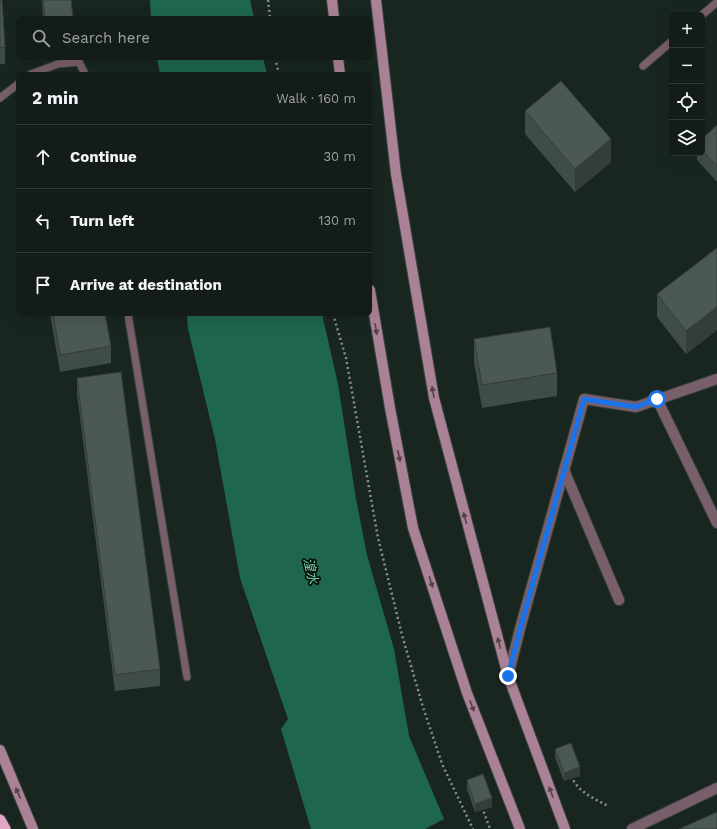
<!DOCTYPE html>
<meta charset="utf-8">
<style>
:root{--surface:#131c18;--page:#202925;--text:#f1f3f6;--muted:#9da1a2;--line:#323a37}
body{margin:0;font-family:"Work Sans","Noto Sans SC",sans-serif;background:var(--page);color:var(--text)}
.controls{position:absolute;right:12px;top:12px;display:grid;overflow:hidden;border-radius:6px;box-shadow:0 4px 16px #0002}
.controls button{width:36px;height:36px;display:grid;place-items:center;padding:0;border:0;border-bottom:1px solid var(--line);background:var(--surface);color:var(--text);font:20px sans-serif}
.stop{position:absolute;width:12px;height:12px;margin:-9px;border:3px solid #1a73e8;border-radius:50%;background:#fff}
.stop.end{background:#1a73e8;border-color:#fff;box-shadow:0 1px 4px #0008}
.list{margin:0;padding:0;list-style:none}
h2{display:flex;justify-content:space-between;align-items:center;height:52px;margin:0;padding:0 16px;font-size:17px}
h2 small{font-size:13px;font-weight:400;color:var(--muted)}
.list li{display:grid;grid-template-columns:26px 1fr auto;gap:12px;align-items:center;box-sizing:border-box;height:64px;padding:0 16px;border-top:1px solid var(--line)}
.list b{display:block;font-size:15px;white-space:nowrap}
.list em{font-size:13px;font-style:normal;color:var(--muted)}
.icon{flex:none;width:22px;height:22px;fill:none;stroke:currentColor;stroke-width:2;stroke-linecap:round;stroke-linejoin:round}
.map{position:relative;flex:none;width:717px;height:829px;overflow:hidden}
.search{position:absolute;background:var(--surface);box-shadow:0 4px 16px #0002;left:16px;top:16px;width:356px;height:44px;display:flex;align-items:center;gap:10px;box-sizing:border-box;padding:0 14px;border-radius:6px;color:var(--muted);font-size:15px}
.panel{position:absolute;background:var(--surface);box-shadow:0 4px 16px #0002;left:16px;top:72px;width:356px;height:244px;border-radius:6px}
.map>svg:first-child{display:block}
</style>
<div class="map">
<svg width="717" height="829" viewBox="0 0 717 829">
<rect width="100%" height="100%" fill="#192620"/>
<g fill="#1e674c">
<path d="M150,0H250L254,18H151Z"/>
<path d="M157,58H263L267,74H160Z"/>
<path d="M187,314H322L338,384L356,499L367,555L394,649L409,736L444,819L425,829H311L281,729L288,719L240,578L215,439L188,329Z"/>
</g>
<g fill="none" stroke-linecap="round" stroke-linejoin="round">
<g stroke="#37433d" stroke-width="9">
<g id="service">
<path d="M702,15L717,2"/>
<path d="M643,66L672,41"/>
<path d="M31,74L58,64L79,62L85,74"/>
<path d="M0,98L18,84"/>
<path d="M128,314L187,677"/>
</g>
</g>
<g stroke="#37433d" stroke-width="12">
<g id="minor">
<path d="M657,399L717,523"/>
<path d="M564,470L619,600"/>
<path d="M508,676L521,625L584,399L636,407L717,379"/>
</g>
</g>
<g stroke="#37433d" stroke-width="12">
<path id="tertiary" d="M632,829L717,788"/>
</g>
<g stroke="#37433d" stroke-width="12">
<g id="secondary">
<path d="M332,0L334,18"/>
<path d="M376,0L396,174L434,398L508,676L565,829"/>
<path d="M338,58L340,74"/>
<path d="M370,290L390,408L413,528L467,693L520,829"/>
<path d="M0,750L33,829"/>
</g>
</g>
<g stroke="#37433d" stroke-width="13">
<path id="trunk" d="M0,820L5,829"/>
</g>
<g stroke="#88928d" stroke-width="2.5" stroke-dasharray="2 3" stroke-linecap="butt">
<path d="M268,0L270,18"/>
<path d="M275,58L279,74"/>
<path d="M333,314L346,358L378,538L402,635L423,707L442,764L473,829"/>
<path d="M571,776C578,792 593,798 608,806"/>
<path d="M482,807L490,829"/>
</g>
<use href="#service" stroke="#795f6c" stroke-width="7"/>
<use href="#minor" stroke="#795f6c" stroke-width="10"/>
<use href="#tertiary" stroke="#795f6c" stroke-width="10"/>
<use href="#secondary" stroke="#ab8195" stroke-width="10"/>
<use href="#trunk" stroke="#e2a7c4" stroke-width="11"/>
</g>
<g fill="#404d47">
<path d="M0,0L5,47V64H0Z"/>
<path d="M42,0H71L73,18H43Z"/>
<path d="M525,111L611,162L575,192L525,134Z"/>
<path d="M717,125V182L697,160V153H702V139Z"/>
<path d="M717,248V330L686,354L657,317V294Z"/>
<path d="M50,314H105L111,346V363L60,372Z"/>
<path d="M474,339L557,373V396L482,408L474,362Z"/>
<path d="M77,378L160,669V686L115,691L77,394Z"/>
<path d="M555,749L580,776L564,781L555,757Z"/>
<path d="M467,780L492,807L475,812L467,789Z"/>
</g>
<g fill="#343e39">
<path d="M611,139V162L575,192V169Z"/>
<path d="M717,307V330L686,354V331Z"/>
<path d="M580,767V776L564,781V773Z"/>
<path d="M492,798V807L475,812V804Z"/>
</g>
<g fill="#4b5952" stroke="#343e39">
<path d="M0,0H2L5,47L0,48Z"/>
<path d="M43,0H71L73,18H45Z"/>
<path d="M561,81L611,139L575,169L525,111Z"/>
<path d="M717,125V166L702,150V139Z"/>
<path d="M717,248V307L686,331L657,294Z"/>
<path d="M53,314H105L111,346L60,355Z"/>
<path d="M550,327L557,373L482,385L474,339Z"/>
<path d="M121,372L160,669L115,675L77,378Z"/>
<path d="M571,743L580,767L564,773L555,749Z"/>
<path d="M483,774L492,798L475,804L467,780Z"/>
<path d="M717,812V829H679Z"/>
</g>
<defs><path id="oneway-solid" d="M-6-.8H1V-3.2L6.5 0L1 3.2V.8H-6Z"/></defs>
<g fill="#514249">
<use href="#oneway-solid" transform="translate(376 329) rotate(80)"/>
<use href="#oneway-solid" transform="translate(433 392) rotate(-100)"/>
<use href="#oneway-solid" transform="translate(399 456) rotate(79)"/>
<use href="#oneway-solid" transform="translate(465 518) rotate(-105)"/>
<use href="#oneway-solid" transform="translate(431 582) rotate(72)"/>
<use href="#oneway-solid" transform="translate(499 643) rotate(-105)"/>
<use href="#oneway-solid" transform="translate(472 706) rotate(69)"/>
<use href="#oneway-solid" transform="translate(551 792) rotate(-110)"/>
<use href="#oneway-solid" transform="translate(18 793) rotate(-113)"/>
</g>
<g fill="none" stroke-linecap="round" stroke-linejoin="round">
<path stroke="#1a73e8" stroke-width="5" d="M508,676L521,626L584,399L636,407L657,399"/>
</g>
<g text-anchor="middle" dominant-baseline="central" stroke-width="3.5" stroke-linejoin="round" paint-order="stroke">
<g font-size="13" font-style="italic" fill="#77ddb1" stroke="#080e0b">
<text transform="translate(311 571) rotate(77)">湟水</text>
</g>
</g>
</svg>
<div class="controls">
<button>+</button>
<button>−</button>
<button><svg class="icon" aria-label="locate" viewBox="0 0 24 24"><circle cx="12" cy="12" r="6"/><path d="M12 2v4M12 18v4M2 12h4M18 12h4"/></svg></button>
<button><svg class="icon" aria-label="layers" viewBox="0 0 24 24"><path d="M12 4l9 5-9 5-9-5zM3 14l9 5 9-5"/></svg></button>
</div>
<div class="stop" style="left:657px;top:399px"></div>
<div class="stop end" style="left:508px;top:676px"></div>
<div class="search"><svg class="icon" aria-label="search" viewBox="0 0 24 24"><circle cx="10" cy="10" r="6"/><path d="M15 15l6 6"/></svg>Search here</div>
<section class="panel">
<h2>2 min<small>Walk · 160 m</small></h2>
<ul class="list">
<li><svg class="icon" aria-label="ahead" viewBox="0 0 24 24"><path d="M12 20V5M6 11l6-6 6 6"/></svg><div><b>Continue</b></div><em>30 m</em></li>
<li><svg class="icon" aria-label="left" viewBox="0 0 24 24"><path d="M17 20v-9H6M10 6l-5 5 5 5"/></svg><div><b>Turn left</b></div><em>130 m</em></li>
<li><svg class="icon" aria-label="arrive" viewBox="0 0 24 24"><path d="M6 21V4h12l-3 4 3 4H6"/></svg><div><b>Arrive at destination</b></div></li>
</ul>
</section>
</div>
